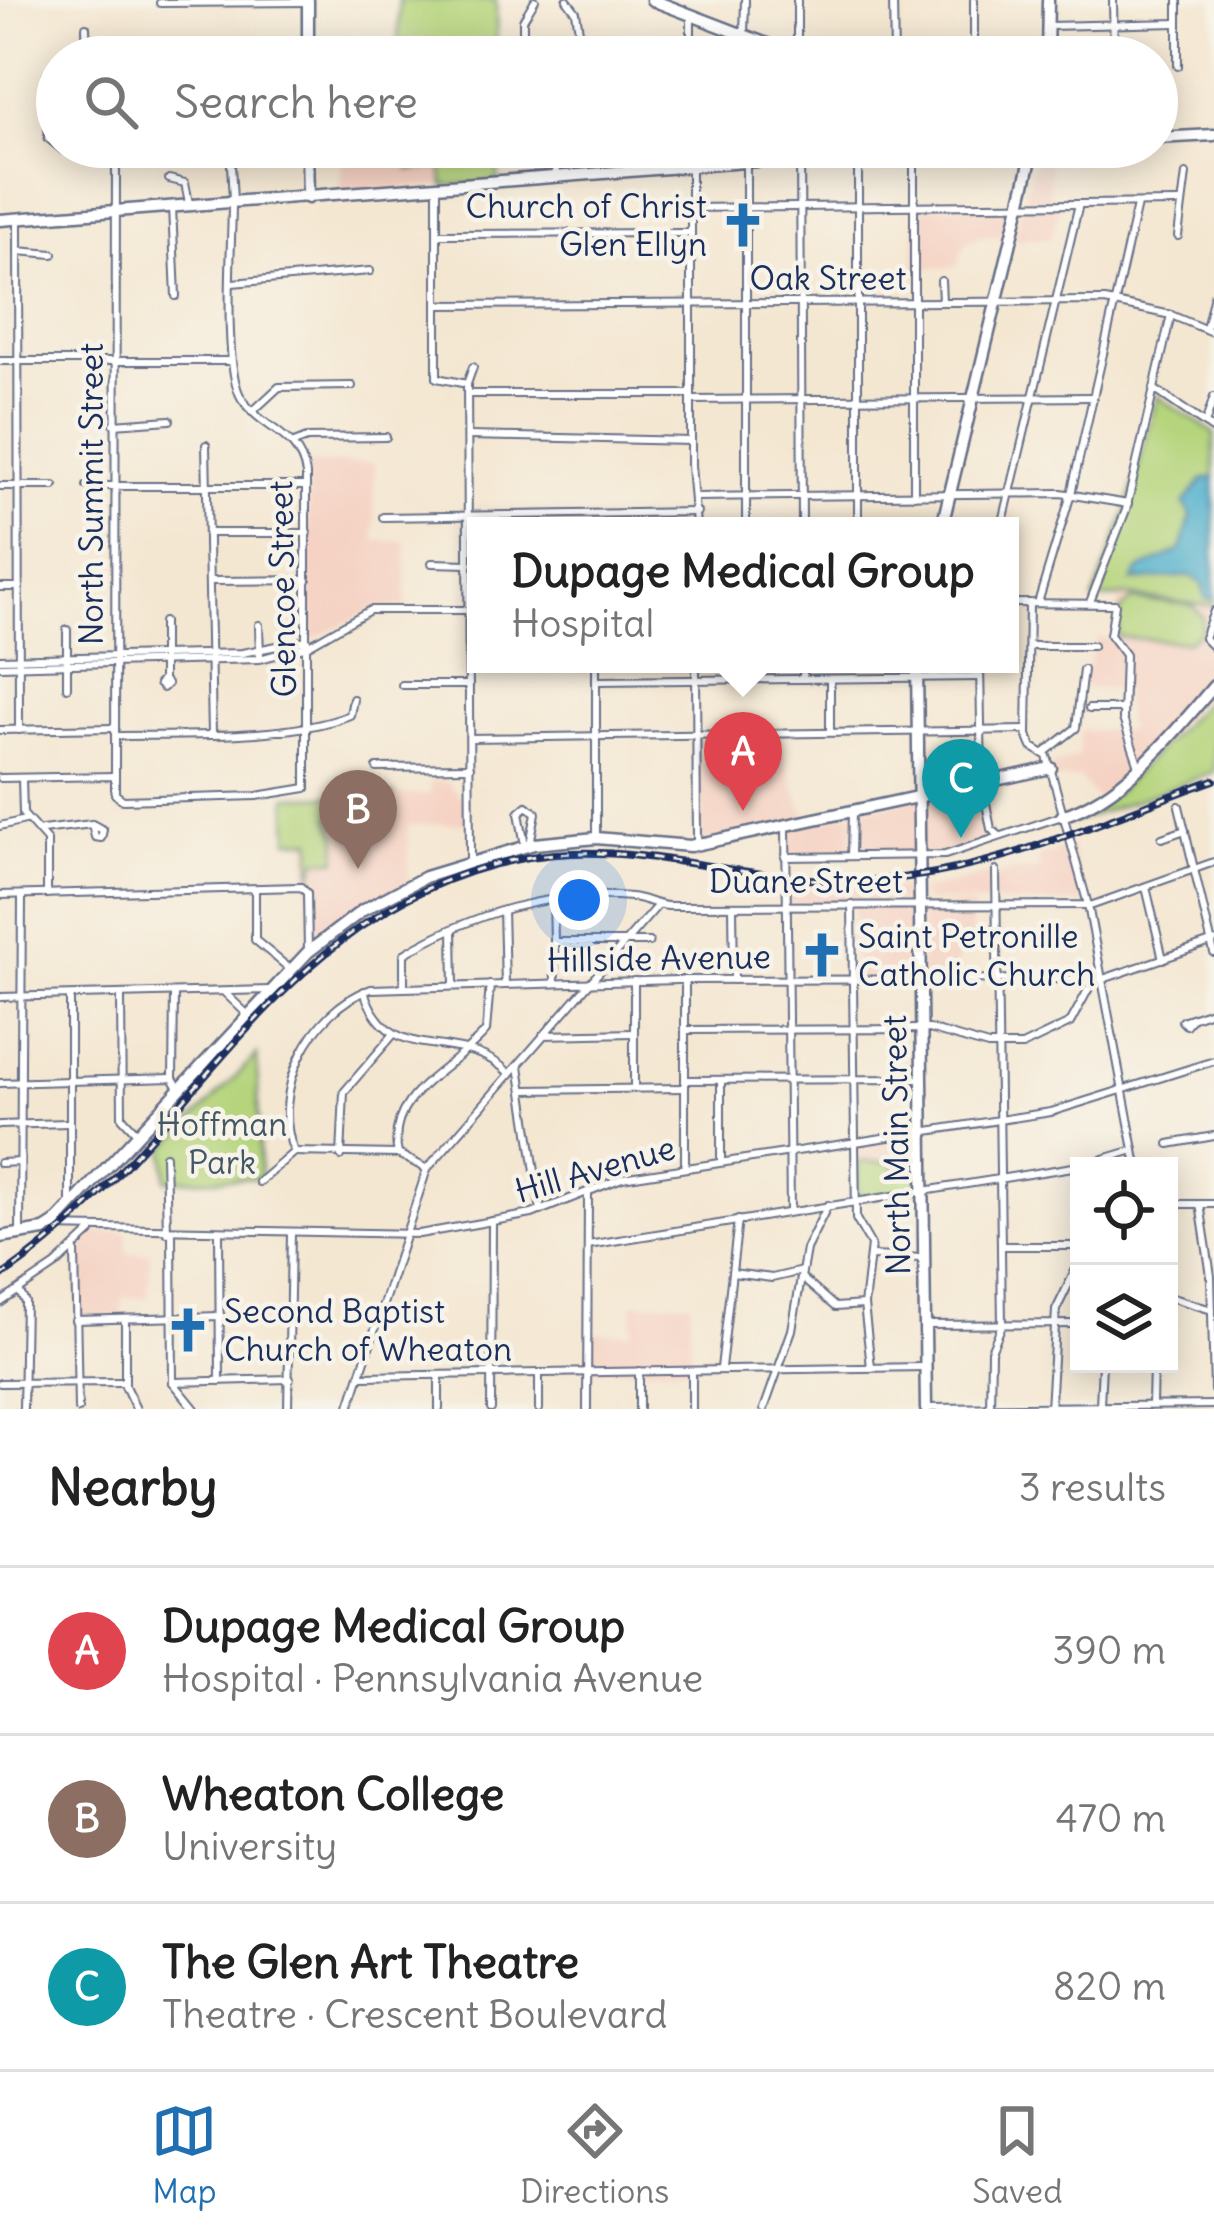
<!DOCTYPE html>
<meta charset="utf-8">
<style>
:root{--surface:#fff;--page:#f6f6f6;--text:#222;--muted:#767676;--line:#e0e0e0;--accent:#1f6fb2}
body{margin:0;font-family:Delius,sans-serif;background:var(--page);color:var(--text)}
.controls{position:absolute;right:36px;bottom:36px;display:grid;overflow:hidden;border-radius:0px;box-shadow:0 6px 30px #0003}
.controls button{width:108px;height:108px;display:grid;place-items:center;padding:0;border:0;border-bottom:3px solid var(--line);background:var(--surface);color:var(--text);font:60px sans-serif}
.you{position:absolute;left:579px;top:900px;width:42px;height:42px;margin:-30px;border:9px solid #fff;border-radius:50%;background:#1a73e8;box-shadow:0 0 0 18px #1a73e833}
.badge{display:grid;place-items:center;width:78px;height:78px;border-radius:50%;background:var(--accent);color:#fff;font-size:39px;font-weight:700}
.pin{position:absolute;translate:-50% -99px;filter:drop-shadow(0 3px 6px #0008)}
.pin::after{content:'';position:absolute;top:63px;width:42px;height:36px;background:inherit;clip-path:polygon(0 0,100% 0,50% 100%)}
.popup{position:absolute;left:467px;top:517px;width:552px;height:156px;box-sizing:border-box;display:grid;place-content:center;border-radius:0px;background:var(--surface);filter:drop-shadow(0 3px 9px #0005);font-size:39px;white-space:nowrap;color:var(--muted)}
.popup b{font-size:45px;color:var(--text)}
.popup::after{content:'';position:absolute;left:50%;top:100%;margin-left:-24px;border:24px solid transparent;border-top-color:var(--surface)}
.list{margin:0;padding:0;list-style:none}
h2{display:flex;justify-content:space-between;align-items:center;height:156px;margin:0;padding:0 48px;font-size:51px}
h2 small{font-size:39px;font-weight:400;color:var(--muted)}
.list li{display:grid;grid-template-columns:78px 1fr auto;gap:36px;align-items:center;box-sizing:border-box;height:168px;padding:0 48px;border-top:3px solid var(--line)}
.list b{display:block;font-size:45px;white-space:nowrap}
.list p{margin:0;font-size:39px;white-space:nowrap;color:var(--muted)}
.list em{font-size:39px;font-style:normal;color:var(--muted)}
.icon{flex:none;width:66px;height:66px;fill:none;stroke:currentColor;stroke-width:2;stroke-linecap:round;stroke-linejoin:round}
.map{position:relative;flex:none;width:1214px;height:1409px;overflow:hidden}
.search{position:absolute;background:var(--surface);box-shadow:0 6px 30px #0003;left:36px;right:36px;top:36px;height:132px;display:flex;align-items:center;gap:30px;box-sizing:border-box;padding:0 42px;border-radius:66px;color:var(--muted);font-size:45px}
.sheet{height:660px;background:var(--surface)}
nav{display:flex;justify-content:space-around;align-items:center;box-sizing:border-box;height:168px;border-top:3px solid var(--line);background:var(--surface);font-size:33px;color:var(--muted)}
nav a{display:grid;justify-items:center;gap:6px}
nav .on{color:var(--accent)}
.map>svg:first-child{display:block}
</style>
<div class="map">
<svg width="1214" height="1409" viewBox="0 0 1214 1409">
<rect width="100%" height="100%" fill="#f7f3e8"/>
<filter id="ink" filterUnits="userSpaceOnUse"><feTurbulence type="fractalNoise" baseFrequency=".00833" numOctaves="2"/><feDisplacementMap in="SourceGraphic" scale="24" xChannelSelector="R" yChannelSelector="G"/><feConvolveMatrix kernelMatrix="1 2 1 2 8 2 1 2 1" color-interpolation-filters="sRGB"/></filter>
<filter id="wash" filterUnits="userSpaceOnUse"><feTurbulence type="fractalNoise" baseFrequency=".004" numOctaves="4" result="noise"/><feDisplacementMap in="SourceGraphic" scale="48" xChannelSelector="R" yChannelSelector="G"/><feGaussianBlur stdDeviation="2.7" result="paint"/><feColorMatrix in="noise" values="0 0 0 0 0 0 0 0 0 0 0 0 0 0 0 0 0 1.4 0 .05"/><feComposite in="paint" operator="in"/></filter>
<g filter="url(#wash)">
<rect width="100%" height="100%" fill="#f4e7d2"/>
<g fill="#f5d2c3">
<path d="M341,147H410V169L441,166L444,185L341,193Z"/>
<path d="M1049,147L1050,204H1060L1050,239H1013L1038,149Z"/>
<path d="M1018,206L1011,236H981L966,243L956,267L915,268V207Z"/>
<path d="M374,463L375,541H406V607H378L309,641L308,464Z"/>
<path d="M1126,596L1213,606L1202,635L1214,647V680L1138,765L1097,799L1080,779L1054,780L1051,765L1079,756V731L1127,730L1124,690L1081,687L1097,639L1111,638L1119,599Z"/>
<path d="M782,752L807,820L698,843V764Z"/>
<path d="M431,781H446L469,807V824L408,825L409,884L309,949L308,842L288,841L287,796L430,794Z"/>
<path d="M981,784L993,839L944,855H853V812Z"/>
<path d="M851,813V855H787V827Z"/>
<path d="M1071,846L1087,904L925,902L921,891L995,873L996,878L1014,871H1038L1039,857Z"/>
<path d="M787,889H916V901L787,904Z"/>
<path d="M853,906H919V978L854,979Z"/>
<path d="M921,906H972L971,953H957V978H921Z"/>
<path d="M922,1130L921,1172H895L894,1162H857V1140Z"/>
<path d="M95,1232H127V1253H150L149,1298H122V1317L77,1318L76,1251Z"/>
<path d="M690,1302L691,1368L589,1369V1333L632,1332V1303Z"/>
</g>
<g fill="#b5d47c" stroke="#68826d" stroke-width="3">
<path d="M399,0H496L497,57H398Z"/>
<path d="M410,147H498V182L444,185L441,166L410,170Z"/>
<path d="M1157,396L1214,433L1213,606L1126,596L1093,600L1127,510Z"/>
<path d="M1132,600L1192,605L1203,617L1201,632L1186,642L1118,637L1120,611Z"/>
<path d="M1214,692V772L1071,823L1116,793Z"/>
<path d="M393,795L387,807L376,809L375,817L330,816L338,837L337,860H317L312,877V840H289L287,797Z"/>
<path d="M257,1055L260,1178L166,1180L165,1149Z"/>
<path d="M857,1162H895V1171L921,1172V1189L858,1199Z"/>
</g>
<path fill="#4dafcc" stroke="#346f95" stroke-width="3" d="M1214,477V599H1206L1202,584L1191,576L1132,581L1139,570L1181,550L1191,515L1184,504L1202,480Z"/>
</g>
<g filter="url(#ink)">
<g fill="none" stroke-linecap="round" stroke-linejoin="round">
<g stroke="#676f87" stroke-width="10">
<g id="street">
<path d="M567,0L576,12L583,57"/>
<path d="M797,0V56"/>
<path d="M893,0L894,57"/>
<path d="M974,0V51"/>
<path d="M1113,0L1114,57"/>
<path d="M160,3L308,2"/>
<path d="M1048,26L1178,23"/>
<path d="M86,27L87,56"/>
<path d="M744,35L745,0"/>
<path d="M894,52L1048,49"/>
<path d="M62,57H152"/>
<path d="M523,57V20L535,0"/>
<path d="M691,57V15"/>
<path d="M57,60L47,75L48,138L63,150L104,147"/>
<path d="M1178,66V0"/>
<path d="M230,147L233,200"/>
<path d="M555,147L556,179"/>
<path d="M691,147V465L696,526"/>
<path d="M800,147L802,526"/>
<path d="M914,150V495"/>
<path d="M858,154V526"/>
<path d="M169,179L185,183L189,203"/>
<path d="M437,189V378L467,384"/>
<path d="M172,207L176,296"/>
<path d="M690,208L1179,203"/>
<path d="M18,219L19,730"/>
<path d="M438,234L690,233"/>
<path d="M1178,236L1186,174"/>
<path d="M18,251L53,254"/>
<path d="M941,281L942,301"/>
<path d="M232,283L370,271"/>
<path d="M438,305L1105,301L1171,315L1214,333"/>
<path d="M1206,329L1214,295"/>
<path d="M0,361H230"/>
<path d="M1154,389L1214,430"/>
<path d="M469,394H691"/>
<path d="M691,400L1093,397"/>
<path d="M252,412L279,387L352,386"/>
<path d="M114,424L170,420"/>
<path d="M1205,424L1214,397"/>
<path d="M469,436L691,441"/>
<path d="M294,443L307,438L386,437"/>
<path d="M206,445L212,734"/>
<path d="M0,486H54"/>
<path d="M87,486H306"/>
<path d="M695,497L1061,493L1128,504"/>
<path d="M383,517L697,512"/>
<path d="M746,526V164"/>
<path d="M1002,526L1079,204"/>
<path d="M211,533H307"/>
<path d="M432,563L469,564"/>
<path d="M211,581L307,580"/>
<path d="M0,587H19"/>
<path d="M1090,602L1126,510L1171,315"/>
<path d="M1010,603L1115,604L1110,635L1125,655L1123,719L1139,766"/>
<path d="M1029,603L1027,735L1032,747L1047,756L1088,905L1137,1166"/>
<path d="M1038,603L1071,494L1137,205"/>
<path d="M1214,611L1204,638L1214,648"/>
<path d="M163,622V680"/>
<path d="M259,625L260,655"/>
<path d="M67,630V687"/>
<path d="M1030,646H1093"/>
<path d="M0,659L242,653L307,640"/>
<path d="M596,664V838"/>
<path d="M696,664L697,844"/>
<path d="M747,664V679"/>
<path d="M803,664V679"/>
<path d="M980,664L982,783L991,829L1000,836"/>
<path d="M0,666L260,659L307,646L370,610H476"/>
<path d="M830,679V732"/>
<path d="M163,680L167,684L163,688L159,684Z"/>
<path d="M596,681L980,677"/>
<path d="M402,685H469"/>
<path d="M1089,709H1123"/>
<path d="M0,730L115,728"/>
<path d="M115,736C184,735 292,739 350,715L353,699"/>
<path d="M470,738L1027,730"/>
<path d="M1044,753L1076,728L1083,670"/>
<path d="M377,768L470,767"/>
<path d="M115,776L116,147"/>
<path d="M0,778L115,776V794L123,800L257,796L306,788V474C299,432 262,430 242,399C222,369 232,244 232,203"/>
<path d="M22,778L23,814L47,841V894"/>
<path d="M1179,806L1214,953"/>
<path d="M0,826L25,820"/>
<path d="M786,826L790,1212"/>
<path d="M42,830L92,824L95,837L101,838L103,830L92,824"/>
<path d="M1162,838L1185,830"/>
<path d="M525,845L519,813L527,806L536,813L530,844"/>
<path d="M851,856L852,812"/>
<path d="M785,857L945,855L1062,816"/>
<path d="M470,860L467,384L473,367"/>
<path d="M1146,887L1163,959"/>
<path d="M255,889V940L290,969"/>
<path d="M0,895L301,887L307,893L308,951"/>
<path d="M553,899L555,983"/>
<path d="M852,905L856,1219L871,1245L864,1305L871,1367"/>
<path d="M733,906L734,980"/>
<path d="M503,910L505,985"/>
<path d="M453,929L454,986"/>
<path d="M555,942H649"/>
<path d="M998,942H1031"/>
<path d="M685,980V1167"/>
<path d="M404,987V954C472,913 551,890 631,897C644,898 655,905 668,906L1093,905L1214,862"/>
<path d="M364,991C390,1072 460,1023 510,1074"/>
<path d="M174,993L173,1078L180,1090"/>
<path d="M225,993L249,1016"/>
<path d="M70,996V1205"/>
<path d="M121,996L122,1117L136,1132"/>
<path d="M0,997L271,990"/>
<path d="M1191,1019L1186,1025L1182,1021L1214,1010"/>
<path d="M685,1030L929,1029L988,1046H1022L1070,1023L1094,979"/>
<path d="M543,1035L634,1033"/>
<path d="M519,1066L541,1211"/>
<path d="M685,1080L921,1079"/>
<path d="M721,1081V1161"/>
<path d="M0,1083L173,1078"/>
<path d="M634,1088V981"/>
<path d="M523,1090L685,1088"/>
<path d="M0,1125L68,1123"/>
<path d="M1169,1144L1214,1136"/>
<path d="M294,1152L398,1154L427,1169"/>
<path d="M398,1154C384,1094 455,1069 486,1031L490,985"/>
<path d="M165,1156L167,1232"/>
<path d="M341,1156L344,1092L393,1035"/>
<path d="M0,1163L20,1162"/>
<path d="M1080,1166L1134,1150"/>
<path d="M259,1182L294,1152C270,1091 310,1010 371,989L677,980L1103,979L1214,941"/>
<path d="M1169,1204H1214"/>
<path d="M1200,1204L1211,1276L1214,1390"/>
<path d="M50,1227L419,1234L532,1214L622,1178L1051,1112L1214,1061"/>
<path d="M172,1232L173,1382"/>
<path d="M219,1232L220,1381"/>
<path d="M20,1233L22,895"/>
<path d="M588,1245L1079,1166"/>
<path d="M1001,1246H1079"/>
<path d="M75,1251L78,1409"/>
<path d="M870,1256L924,1258"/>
<path d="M732,1273L772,1278L802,1271"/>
<path d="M803,1279L835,1307L864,1305"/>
<path d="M19,1291L25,1302L23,1409"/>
<path d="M1169,1297L1212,1310"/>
<path d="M0,1303L56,1265L91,1232"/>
<path d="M125,1319V1386L136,1409"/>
<path d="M75,1320L221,1316"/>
<path d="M925,1325L1079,1324"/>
<path d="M721,1368L738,1220"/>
<path d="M361,1376L925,1367"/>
<path d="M439,1377V1409"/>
<path d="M173,1382L290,1379"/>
<path d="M173,1382L195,1409"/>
<path d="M0,1383L125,1382"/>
<path d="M1100,1405L1102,1364"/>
<path d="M1152,1405L1153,1364"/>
<path d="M926,1408L1214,1405"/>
<path d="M288,1409L291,1233"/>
<path d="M349,1409L427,1169L657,906"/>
<path d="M491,1409L492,1221"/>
<path d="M539,1409V1374"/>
<path d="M587,1409L588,1192"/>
<path d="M639,1409V1371"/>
<path d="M692,1409V1371"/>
<path d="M764,1409L792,1330L806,1249L828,1205"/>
<path d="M990,1409L991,1351L1002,1325L996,871"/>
<path d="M1050,1409L1056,1310L1079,1263"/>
</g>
</g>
<g stroke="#676f87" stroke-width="15">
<g id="secondary">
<path d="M652,0L801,57"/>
<path d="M308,57V0"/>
<path d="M1047,57L1048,0"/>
<path d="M1157,138L1214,135"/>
<path d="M307,147L308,198"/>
<path d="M0,220L936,147"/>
<path d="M942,526L1034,147"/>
<path d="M917,664L926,1409"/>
<path d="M1062,816C1126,795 1172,735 1214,686"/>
<path d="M0,1237L44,1230L55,1223L308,952L363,910L425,877L534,844L596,838L690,846L1051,768"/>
</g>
</g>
<use href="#street" stroke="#fff" stroke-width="6"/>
<use href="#secondary" stroke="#fff" stroke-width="10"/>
<g stroke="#1b2f5e" stroke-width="8">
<path id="rail" d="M0,1277C158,1173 248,974 420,892C597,807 703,888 875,880C991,875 1106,818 1214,780"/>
</g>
<use href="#rail" stroke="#f7f3e8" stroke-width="3" stroke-dasharray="9" stroke-linecap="butt"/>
</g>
</g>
<defs>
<g id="church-bare" transform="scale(3.6)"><path d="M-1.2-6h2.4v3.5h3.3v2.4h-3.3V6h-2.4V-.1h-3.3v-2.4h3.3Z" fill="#1f6fb2" stroke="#f7f3e8" stroke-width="2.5" paint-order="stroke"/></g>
</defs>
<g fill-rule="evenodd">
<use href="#church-bare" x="743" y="225"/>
<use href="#church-bare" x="822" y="955"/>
<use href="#church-bare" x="188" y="1330"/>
</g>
<g text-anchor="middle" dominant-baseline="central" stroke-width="9" stroke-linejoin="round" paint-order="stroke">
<g font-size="33" fill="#1b2f5e" stroke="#f7f3e8" text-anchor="start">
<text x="707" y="206" text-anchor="end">Church of Christ<tspan x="707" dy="38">Glen Ellyn</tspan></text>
<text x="858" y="936">Saint Petronille<tspan x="858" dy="38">Catholic Church</tspan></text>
<text x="224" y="1311">Second Baptist<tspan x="224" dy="38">Church of Wheaton</tspan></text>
</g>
<g font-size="33" fill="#1b2f5e" stroke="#f7f3e8">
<text x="828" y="278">Oak Street</text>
<text transform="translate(91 494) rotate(-90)">North Summit Street</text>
<text transform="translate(282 589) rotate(-91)">Glencoe Street</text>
<text x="806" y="881">Duane Street</text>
<text transform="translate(659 958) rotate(-1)">Hillside Avenue</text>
<text transform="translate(896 1145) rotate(-91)">North Main Street</text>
<text transform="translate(595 1169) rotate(-16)">Hill Avenue</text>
</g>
<g font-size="33" fill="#425866" stroke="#f7f3e8">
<text x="222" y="1124">Hoffman<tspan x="222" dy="38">Park</tspan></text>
</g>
</g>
</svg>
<div class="controls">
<button><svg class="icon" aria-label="locate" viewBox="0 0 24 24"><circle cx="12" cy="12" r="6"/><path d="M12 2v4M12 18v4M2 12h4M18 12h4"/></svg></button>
<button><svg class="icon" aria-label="layers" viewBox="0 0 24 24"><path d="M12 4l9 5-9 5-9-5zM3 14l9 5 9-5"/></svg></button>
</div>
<div class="you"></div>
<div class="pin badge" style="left:743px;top:811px;background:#e0444e">A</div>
<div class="popup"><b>Dupage Medical Group</b>Hospital</div>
<div class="pin badge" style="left:358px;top:869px;background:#8d6e63">B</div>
<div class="pin badge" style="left:961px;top:838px;background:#0f9aa8">C</div>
<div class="search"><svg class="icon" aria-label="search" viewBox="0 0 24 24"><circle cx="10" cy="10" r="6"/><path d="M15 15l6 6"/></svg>Search here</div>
</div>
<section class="sheet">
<h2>Nearby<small>3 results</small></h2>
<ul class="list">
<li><span class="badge" style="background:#e0444e">A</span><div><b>Dupage Medical Group</b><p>Hospital · Pennsylvania Avenue</p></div><em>390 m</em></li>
<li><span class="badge" style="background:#8d6e63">B</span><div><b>Wheaton College</b><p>University</p></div><em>470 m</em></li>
<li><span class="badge" style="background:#0f9aa8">C</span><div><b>The Glen Art Theatre</b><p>Theatre · Crescent Boulevard</p></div><em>820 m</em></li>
</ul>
</section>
<nav>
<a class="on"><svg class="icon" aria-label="map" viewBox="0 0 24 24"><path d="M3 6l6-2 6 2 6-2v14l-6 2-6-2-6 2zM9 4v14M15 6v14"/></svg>Map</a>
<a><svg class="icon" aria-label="directions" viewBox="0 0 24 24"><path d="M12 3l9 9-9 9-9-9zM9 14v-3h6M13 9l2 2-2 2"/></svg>Directions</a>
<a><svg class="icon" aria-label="saved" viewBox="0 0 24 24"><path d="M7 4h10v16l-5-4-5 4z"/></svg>Saved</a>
</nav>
